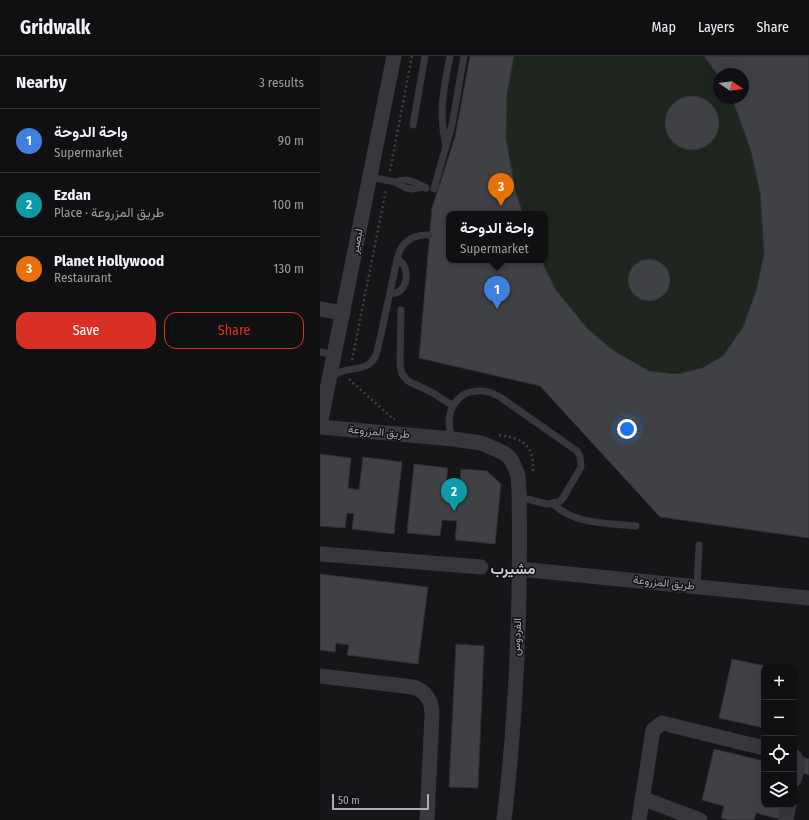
<!DOCTYPE html>
<meta charset="utf-8">
<style>
:root{--surface:#101012;--page:#1e1e20;--text:#f1f3f6;--muted:#9c9d9f;--line:#303032;--accent:#d93025}
body{margin:0;font-family:"Fira Sans Condensed",Vazirmatn,sans-serif;background:var(--page);color:var(--text)}
.controls{position:absolute;right:12px;bottom:12px;display:grid;overflow:hidden;border-radius:8px;box-shadow:0 4px 16px #0002}
.controls button{width:36px;height:36px;display:grid;place-items:center;padding:0;border:0;border-bottom:1px solid var(--line);background:var(--surface);color:var(--text);font:20px sans-serif}
.compass{position:absolute;left:393px;top:12px;width:36px;height:36px;border-radius:50%;background:var(--surface);box-shadow:0 4px 16px #0002;rotate:103deg}
.scale{position:absolute;left:12px;bottom:10px;width:97px;box-sizing:border-box;padding-left:4px;border:2px solid #a8adb8;border-top:0;font-size:11px;line-height:14px;white-space:nowrap;color:#a8adb8;-webkit-text-stroke:3px #111113;paint-order:stroke}
.you{position:absolute;left:307px;top:373px;width:14px;height:14px;margin:-10px;border:3px solid #fff;border-radius:50%;background:#1a73e8;box-shadow:0 0 0 6px #1a73e833}
.badge{display:grid;place-items:center;width:26px;height:26px;border-radius:50%;background:var(--accent);color:#fff;font-size:13px;font-weight:700}
.pin{position:absolute;translate:-50% -33px;filter:drop-shadow(0 1px 2px #0008)}
.pin::after{content:'';position:absolute;top:21px;width:14px;height:12px;background:inherit;clip-path:polygon(0 0,100% 0,50% 100%)}
.popup{position:absolute;left:126px;top:155px;width:102px;height:52px;box-sizing:border-box;display:grid;place-content:center;border-radius:8px;background:var(--surface);filter:drop-shadow(0 1px 3px #0005);font-size:13px;white-space:nowrap;color:var(--muted)}
.popup b{font-size:15px;color:var(--text)}
.popup::after{content:'';position:absolute;left:50%;top:100%;margin-left:-8px;border:8px solid transparent;border-top-color:var(--surface)}
.list{margin:0;padding:0;list-style:none}
h2{display:flex;justify-content:space-between;align-items:center;height:52px;margin:0;padding:0 16px;font-size:17px}
h2 small{font-size:13px;font-weight:400;color:var(--muted)}
.list li{display:grid;grid-template-columns:26px 1fr auto;gap:12px;align-items:center;box-sizing:border-box;height:64px;padding:0 16px;border-top:1px solid var(--line)}
.list b{display:block;font-size:15px;white-space:nowrap}
.list p{margin:0;font-size:13px;white-space:nowrap;color:var(--muted)}
.list em{font-size:13px;font-style:normal;color:var(--muted)}
.actions{display:flex;gap:8px;padding:12px 16px}
.actions a{flex:1;padding:9px 0;border:1px solid var(--accent);border-radius:12px;text-align:center;font-size:14px;color:var(--accent)}
.actions .main{background:var(--accent);color:#fff}
.icon{flex:none;width:22px;height:22px;fill:none;stroke:currentColor;stroke-width:2;stroke-linecap:round;stroke-linejoin:round}
.map{position:relative;flex:none;width:489px;height:764px;overflow:hidden}
header{display:flex;align-items:center;gap:24px;box-sizing:border-box;height:56px;padding:0 20px;background:var(--surface);border-bottom:1px solid var(--line)}
header strong{font-size:19px}
nav{display:flex;gap:22px;margin-inline-start:auto;font-size:14px}
main{display:flex}
aside{flex:1;background:var(--surface)}
.map>svg:first-child{display:block}
</style>
<header>
<strong>Gridwalk</strong>
<nav><a>Map</a><a>Layers</a><a>Share</a></nav>
</header>
<main>
<aside>
<h2>Nearby<small>3 results</small></h2>
<ul class="list">
<li><span class="badge" style="background:#3f7fe0">1</span><div><b>واحة الدوحة</b><p>Supermarket</p></div><em>90 m</em></li>
<li><span class="badge" style="background:#0f9aa8">2</span><div><b>Ezdan</b><p>Place · طريق المزروعة</p></div><em>100 m</em></li>
<li><span class="badge" style="background:#e8710a">3</span><div><b>Planet Hollywood</b><p>Restaurant</p></div><em>130 m</em></li>
</ul>
<div class="actions"><a class="main">Save</a><a>Share</a></div>
</aside>
<div class="map">
<svg width="489" height="764" viewBox="0 0 489 764">
<rect width="100%" height="100%" fill="#161618"/>
<path fill="#1e261f" d="M194,0H384L399,21V42H412L431,95L440,137L444,198L436,235L423,271L403,300L382,312L363,317L329,315L291,293L267,272L236,234L221,204H225V158H203C195,135 188,107 186,83C184,59 188,23 194,0Z"/>
<g fill="#404145" stroke="#303034">
<path d="M150,0H194L187,38L186,83L196,137L203,158H129V204H221L236,234L267,272L291,293L329,315L358,318L382,312L403,300L423,271L436,235L444,198L440,137L431,95L412,42H423V18H399V21L384,0H489V482L340,461L220,330L99,302L112,152L135,81Z"/>
<circle cx="372" cy="67" r="27"/>
<circle cx="329" cy="224" r="21"/>
<path d="M0,398L31,402L28,432L39,434L43,401L82,406L74,478L32,473L34,458L27,457L25,472L0,470Z"/>
<path d="M94,408L128,412L124,444L138,445L141,413L167,415L181,428L175,488L135,484L137,465L122,464L120,480L87,477Z"/>
<path d="M0,518L108,531L98,608L27,599L29,589L16,587L15,596L0,594Z"/>
<path d="M136,588L164,590L158,732L129,731Z"/>
<path d="M412,603L450,611H444V672L399,662Z"/>
<path d="M394,693L444,705V749H462L459,763L436,757L434,764H409L401,762L404,750L382,744Z"/>
<path d="M483,701L489,703V719L479,716Z"/>
</g>
<g fill="none" stroke-linecap="round" stroke-linejoin="round">
<g stroke="#3d3f44" stroke-width="2.5" stroke-dasharray="2 3" stroke-linecap="butt">
<path d="M70,115L92,0"/>
<path d="M32,304L66,134"/>
<path d="M29,323L73,363H75"/>
<path d="M179,379C206,383 214,390 213,418"/>
</g>
<g stroke="#37383d" stroke-width="7">
<path d="M93,69L105,0"/>
<path d="M126,89C118,57 124,31 130,0"/>
<path d="M50,121L75,126L86,132L92,133L104,131"/>
<path d="M75,126C89,121 94,126 106,132"/>
<path d="M114,133L132,69L144,0"/>
<path d="M70,237C88,241 92,208 77,204"/>
<path d="M81,254L80,309L82,318L88,325L113,337L133,350"/>
<path d="M0,296L15,299"/>
<path d="M10,322C27,306 52,322 58,292L77,204C80,187 92,178 109,179"/>
<path d="M133,383C122,360 135,333 162,335C169,335 174,338 180,341L257,395L260,400L261,411L243,442L239,446L227,448L199,441"/>
<path d="M233,448C256,469 286,467 316,470"/>
<path d="M377,531L379,489"/>
</g>
<g stroke="#37383d" stroke-width="15">
<path d="M0,253L23,257"/>
<path d="M0,369L74,0"/>
<path d="M0,371L133,383L161,387L180,395L187,399L192,405L198,419L199,434C201,544 197,655 184,764"/>
<path d="M0,498L161,511"/>
<path d="M199,513L489,542"/>
<path d="M0,620L93,631C106,635 112,645 112,658L107,764"/>
<path d="M474,700C480,706 476,717 474,724"/>
<path d="M324,743L380,764"/>
<path d="M319,764L333,674L342,667L444,692"/>
<path d="M466,764L469,749"/>
</g>
</g>
<g text-anchor="middle" dominant-baseline="central" stroke-width="3" stroke-linejoin="round" paint-order="stroke">
<g font-size="11" fill="#a8adb8" stroke="#111113">
<text transform="translate(37 185) rotate(-79)">لبصير</text>
<text transform="translate(59 376) rotate(5)">طريق المزروعة</text>
<text transform="translate(344 527) rotate(6)">طريق المزروعة</text>
<text transform="translate(197 581) rotate(-88)">الفردوس</text>
</g>
<g font-size="15" font-weight="bold" fill="#c9ccd4" stroke="#111113">
<text x="193" y="513">مشيرب</text>
</g>
</g>
</svg>
<div class="controls">
<button>+</button>
<button>−</button>
<button><svg class="icon" aria-label="locate" viewBox="0 0 24 24"><circle cx="12" cy="12" r="6"/><path d="M12 2v4M12 18v4M2 12h4M18 12h4"/></svg></button>
<button><svg class="icon" aria-label="layers" viewBox="0 0 24 24"><path d="M12 4l9 5-9 5-9-5zM3 14l9 5 9-5"/></svg></button>
</div>
<svg class="compass" viewBox="-18 -18 36 36"><path d="M0-13l5 13h-10z" fill="#e53935"/><path d="M0 13l5-13h-10z" fill="#9c9d9f"/></svg>
<div class="scale">50 m</div>
<div class="you"></div>
<div class="pin badge" style="left:177px;top:253px;background:#3f7fe0">1</div>
<div class="popup"><b>واحة الدوحة</b>Supermarket</div>
<div class="pin badge" style="left:134px;top:455px;background:#0f9aa8">2</div>
<div class="pin badge" style="left:181px;top:150px;background:#e8710a">3</div>
</div>
</main>
